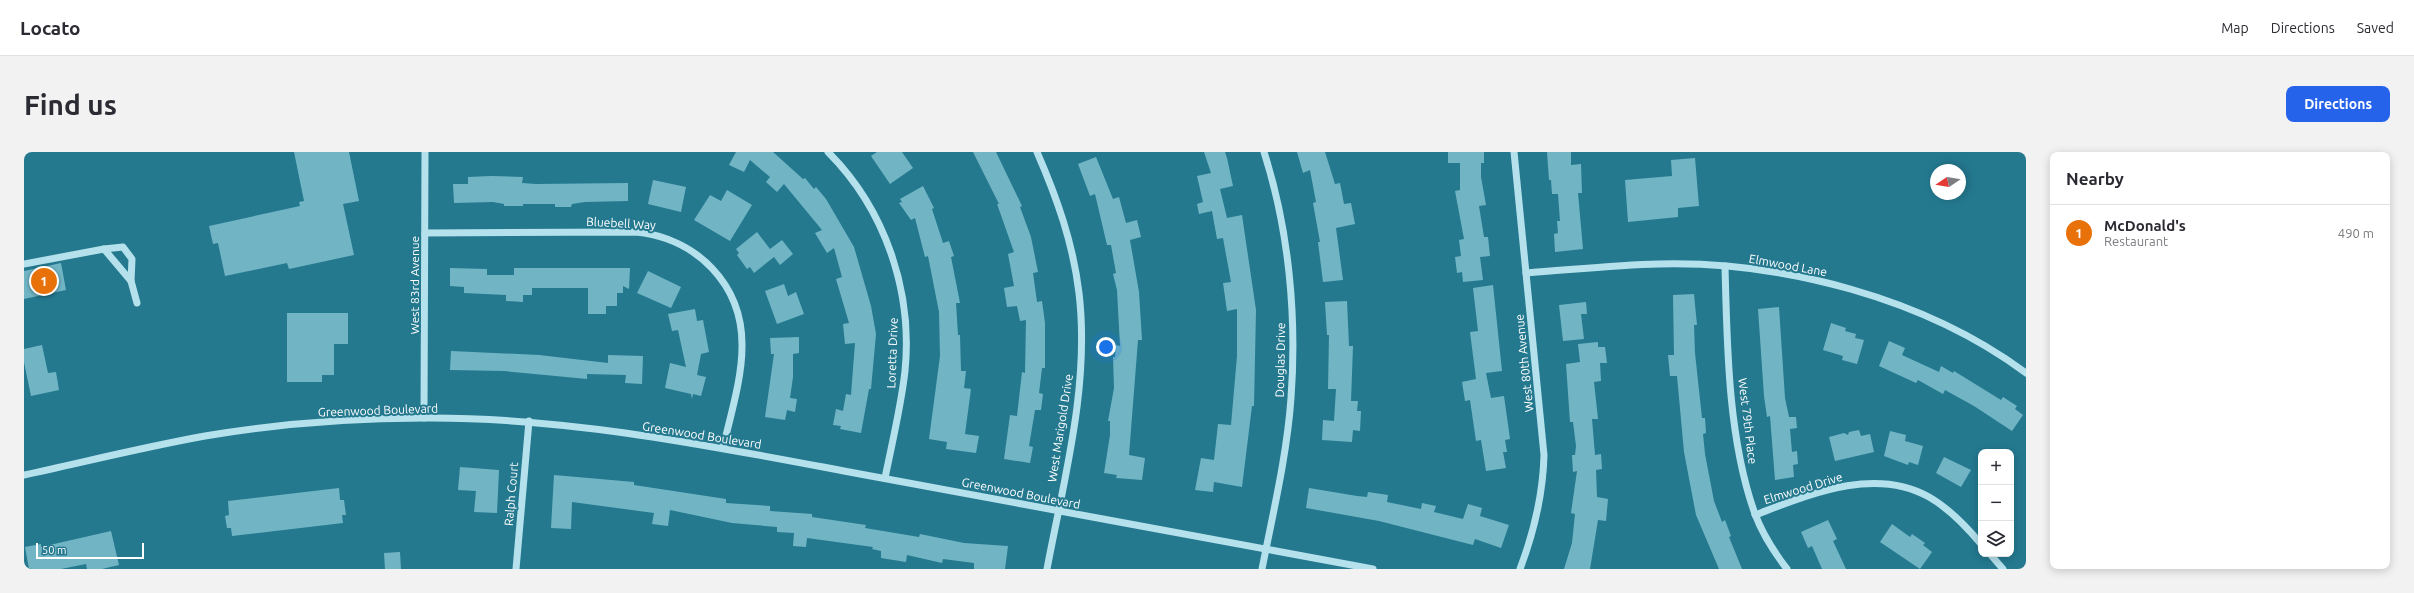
<!DOCTYPE html>
<meta charset="utf-8">
<style>
:root{--surface:#fff;--page:#f2f2f3;--text:#2b2b33;--muted:#7c7c81;--line:#e1e1e2;--accent:#2563eb}
body{margin:0;font-family:Ubuntu,sans-serif;background:var(--page);color:var(--text)}
.controls{position:absolute;right:12px;bottom:12px;display:grid;overflow:hidden;border-radius:8px;box-shadow:0 2px 10px #0003}
.controls button{width:36px;height:36px;display:grid;place-items:center;padding:0;border:0;border-bottom:1px solid var(--line);background:var(--surface);color:var(--text);font:20px sans-serif}
.compass{position:absolute;left:1906px;top:12px;width:36px;height:36px;border-radius:50%;background:var(--surface);box-shadow:0 2px 10px #0003;rotate:258deg}
.scale{position:absolute;left:12px;bottom:10px;width:108px;box-sizing:border-box;padding-left:4px;border:2px solid #fff;border-top:0;font-size:11px;line-height:14px;white-space:nowrap;color:#fff;-webkit-text-stroke:3px #24798f;paint-order:stroke}
.you{position:absolute;left:1082px;top:195px;width:14px;height:14px;margin:-10px;border:3px solid #fff;border-radius:50%;background:#1a73e8;box-shadow:0 0 0 6px #1a73e833}
.badge{display:grid;place-items:center;width:26px;height:26px;border-radius:50%;background:var(--accent);color:#fff;font-size:13px;font-weight:700}
.pin{position:absolute;translate:-50% -50%;border:2px solid #fff;box-shadow:0 1px 4px #0006}
.list{margin:0;padding:0;list-style:none}
h2{display:flex;justify-content:space-between;align-items:center;height:52px;margin:0;padding:0 16px;font-size:17px}
h2 small{font-size:13px;font-weight:400;color:var(--muted)}
.list li{display:grid;grid-template-columns:26px 1fr auto;gap:12px;align-items:center;box-sizing:border-box;height:56px;padding:0 16px;border-top:1px solid var(--line)}
.list b{display:block;font-size:15px;white-space:nowrap}
.list p{margin:0;font-size:13px;white-space:nowrap;color:var(--muted)}
.list em{font-size:13px;font-style:normal;color:var(--muted)}
.icon{flex:none;width:22px;height:22px;fill:none;stroke:currentColor;stroke-width:2;stroke-linecap:round;stroke-linejoin:round}
.map{position:relative;flex:none;width:2002px;height:417px;overflow:hidden;border-radius:8px}
header{display:flex;align-items:center;gap:24px;box-sizing:border-box;height:56px;padding:0 20px;background:var(--surface);border-bottom:1px solid var(--line)}
header strong{font-size:19px}
nav{display:flex;gap:22px;margin-inline-start:auto;font-size:14px}
.intro{display:flex;align-items:center;justify-content:space-between;box-sizing:border-box;height:96px;padding:0 24px}
h1{margin:0;font-size:28px}
.button{padding:10px 18px;border-radius:8px;background:var(--accent);color:#fff;font-size:14px;font-weight:700}
main{display:flex;gap:24px;padding:0 24px}
aside{flex:1;background:var(--surface);border-radius:8px;box-shadow:0 2px 10px #0003}
.map>svg:first-child{display:block}
</style>
<header>
<strong>Locato</strong>
<nav><a>Map</a><a>Directions</a><a>Saved</a></nav>
</header>
<div class="intro"><h1>Find us</h1><a class="button">Directions</a></div>
<main>
<div class="map">
<svg width="2002" height="417" viewBox="0 0 2002 417">
<rect width="100%" height="100%" fill="#24798f"/>
<g fill="#71b5c5">
<path d="M270,0H325L335,49L319,52L330,103L265,117L263,111L201,124L194,91L189,92L185,74L276,54L275,50L280,49Z"/>
<path d="M712,0H749L779,27L781,26L790,37L792,35L802,47L830,95L847,154L852,182L847,237H845L837,281L816,277L817,274L809,273L812,257L819,259L822,242L827,243L831,191L821,192L819,172L825,171L812,127L818,125L810,96L803,101L791,81L798,78L760,32L753,40L742,30L746,25L726,8L720,20L705,13Z"/>
<path d="M853,0H878L889,16L866,32L847,4Z"/>
<path d="M949,0H972L998,54L996,55L1007,85L1014,120L1009,121L1013,150L1018,149L1021,171V216H1018L1015,241L1019,242L1017,258H1011L1005,294L1009,295L1006,311L980,307L986,263L993,264L998,220L1001,221L1002,168L996,169L993,154L983,155L980,136L990,134L984,102L990,100L973,52H975Z"/>
<path d="M1180,0H1201L1203,6L1209,34L1196,37L1203,66L1218,63L1232,158L1230,254H1228L1218,335L1190,330L1189,340L1171,338L1177,306L1190,308L1194,272L1207,273L1213,204V157L1203,159L1199,131L1207,130L1199,86L1193,87L1188,59L1175,62L1173,52L1179,50L1173,24L1187,21Z"/>
<path d="M1273,0H1301L1311,32L1316,31L1320,52L1327,51L1331,72L1312,76L1319,128L1299,130L1294,90H1296L1289,51L1292,50L1286,18L1279,21Z"/>
<path d="M1424,0H1460V11H1457V25L1462,53L1455,54L1460,85H1464L1466,104L1456,105L1459,128L1439,130L1438,120L1433,121L1431,105L1437,104L1435,88L1440,87L1431,39L1436,38V11H1424Z"/>
<path d="M1523,0H1547V13L1557,12L1558,41H1554L1559,97L1531,100L1530,82L1534,81L1533,69H1536L1534,42H1528L1527,28H1525Z"/>
<path d="M1072,5L1089,47L1095,45L1102,71L1113,68L1117,85L1106,88L1115,140L1118,188H1114L1105,303L1121,306L1118,328L1092,326L1093,323L1080,321L1086,283V269H1084L1090,236L1089,205H1091L1092,193L1096,194L1093,138L1089,122L1092,121L1087,93H1083L1071,42L1066,44L1054,12Z"/>
<path d="M1671,6L1675,54L1654,56V65L1604,70L1601,28L1648,24L1647,8Z"/>
<path d="M467,24L499,25L498,31L512,32L604,31V49L561,50L548,52L547,55H531V52H499V54H480V52L469,50L430,51L429,32H444V25Z"/>
<path d="M629,28L662,35L657,60L624,52Z"/>
<path d="M899,34L910,56L908,57L919,91L925,89L930,104L927,105L936,151H932L934,183H936L937,219H942L940,236L947,237L941,282L955,284L952,301L922,297L923,290L905,287L916,204L915,160L904,104L901,105L891,66L887,68L875,51L878,50L876,47Z"/>
<path d="M703,38L728,53L706,89L670,68L686,43L697,49Z"/>
<path d="M733,80L746,97L758,88L769,102L756,113L750,105L730,121L726,115L723,117L713,103L715,101L712,97Z"/>
<path d="M37,111L42,138L0,147V119Z"/>
<path d="M426,116L463,117V123H490V116H606L605,137L599,134V141H593V154H582V162H564V136H508V143H499V150L482,149V143L440,141V135L426,134Z"/>
<path d="M624,119L657,135L647,156L613,141Z"/>
<path d="M760,132L764,144L772,140L780,162L753,172L741,139Z"/>
<path d="M1469,133L1478,219L1462,221L1467,246L1480,244L1486,287L1481,288L1483,300H1479L1482,316L1462,319L1457,288L1452,289L1446,248L1441,249L1438,230L1452,227L1446,180L1454,179L1449,136Z"/>
<path d="M1670,142L1673,173H1670L1671,201L1678,266H1681L1682,281L1679,282L1681,302L1690,349L1698,370L1701,368L1707,384L1705,385L1718,417H1695L1672,363L1660,300L1653,224H1646L1644,203H1650L1649,143Z"/>
<path d="M1323,149L1325,194H1329L1327,249H1334L1333,259H1337L1336,279L1329,278L1328,290L1298,288L1299,268L1310,269L1312,237H1304L1305,183H1303L1301,150Z"/>
<path d="M1562,150L1563,162H1557L1560,187L1539,189L1535,153Z"/>
<path d="M1755,155L1761,246L1765,265H1772L1773,276L1766,277L1768,300L1773,299L1774,312L1769,313L1770,325L1751,328L1746,264L1743,265L1740,244L1734,157Z"/>
<path d="M671,157L673,169L679,168L685,200L677,202L673,223L682,225L677,244L669,242L668,247L667,242L641,236L646,211L662,215L654,178L648,179L644,162Z"/>
<path d="M263,161H324V192H310V223H298V230H263Z"/>
<path d="M1807,171L1822,176L1821,179L1832,182L1831,186L1840,188L1833,212L1818,208L1819,204L1799,198Z"/>
<path d="M775,185V201L769,202V225L766,246L773,247L771,260L763,258L761,268L741,265L750,202H747L746,186Z"/>
<path d="M1865,189L1881,196L1878,203L1915,220L1917,214L1929,221L1930,219L1977,248L1979,245L1993,254L1991,257L1999,263L1988,279L1950,254L1921,238L1919,242L1894,228L1892,231L1855,214Z"/>
<path d="M1574,190V195H1581L1583,211H1576L1577,229L1570,230L1574,267H1568L1571,303L1577,302L1578,317L1572,318L1573,345L1584,347L1582,369L1574,368L1566,417H1540L1548,391L1551,362L1547,361L1553,319L1549,320L1548,303H1551L1552,294L1549,270H1546L1542,212L1556,210L1554,192Z"/>
<path d="M18,193L24,221L32,220L35,238L7,244L0,210V197Z"/>
<path d="M427,199L515,203L584,211V203L619,204L618,232L601,231L602,223L563,222V227L480,219L426,218Z"/>
<path d="M1835,278L1837,284L1846,282L1850,300L1811,309L1805,285L1820,281L1824,283L1825,280Z"/>
<path d="M1866,279L1882,283L1881,289L1899,294L1894,313L1885,310L1884,313L1860,304Z"/>
<path d="M1920,305L1947,318L1937,335L1912,321Z"/>
<path d="M436,315L475,318L473,361L450,360L452,339L434,338Z"/>
<path d="M530,323L610,330V333L702,347V351L746,354V359L788,362V365L842,373L841,376L895,385L896,382L940,391L984,394L981,417H950V411L919,407L918,411L883,403L882,410L857,406V399L848,397L849,395L783,386L782,395L769,394L770,381L753,380V375L708,371L646,358L644,374L628,372L630,361L548,350L547,377L527,376Z"/>
<path d="M315,336L316,348H320L322,363H318L319,371L208,384L207,376H203L201,364L205,363L204,349Z"/>
<path d="M1285,336L1333,344L1343,345L1344,340L1364,343L1363,350L1397,357L1398,351L1412,354L1410,360L1439,367L1444,352L1458,356L1456,364L1485,373L1477,396L1451,387L1449,393L1355,369L1282,356Z"/>
<path d="M1804,368L1813,387L1809,389L1822,417H1798L1788,394L1784,396L1777,380Z"/>
<path d="M1868,372L1886,385L1888,382L1901,391L1899,393L1908,400L1896,417L1856,390Z"/>
<path d="M87,379L95,413L78,417H63L62,412L37,417H5L1,395L17,392V395Z"/>
<path d="M376,400L377,417H361L360,401Z"/>
</g>
<g fill="none" stroke-linecap="round" stroke-linejoin="round">
<g stroke="#b4e1ec" stroke-width="7">
<path d="M804,0C861,57 889,139 881,219C877,255 868,291 861,326"/>
<path d="M1013,0C1033,46 1049,91 1055,141C1066,233 1040,327 1023,417"/>
<path d="M1490,0L1520,303C1519,343 1510,380 1496,417"/>
<path d="M401,81L612,80C672,86 719,132 718,195C718,227 706,265 699,296"/>
<path d="M80,97L99,95L108,107L107,129"/>
<path d="M0,112L80,97L107,129L113,151"/>
<path d="M1701,114C1703,193 1704,287 1731,362C1738,381 1750,400 1763,417"/>
<path d="M1502,121C1546,118 1590,113 1635,112C1759,109 1901,146 2002,221"/>
<path d="M400,266L401,0"/>
<path d="M0,323C60,310 120,295 181,284C253,272 328,266 400,266C547,265 692,295 836,322C1007,353 1178,386 1349,417"/>
<path d="M1731,363C1784,343 1850,314 1905,345C1926,357 1942,374 1957,392"/>
<path d="M1966,402L1979,417"/>
<path d="M492,417L505,269"/>
<path d="M1238,417C1249,361 1263,303 1267,246C1273,165 1265,78 1240,0"/>
</g>
</g>
<g text-anchor="middle" dominant-baseline="central" stroke-width="4" stroke-linejoin="round" paint-order="stroke">
<g font-size="12" fill="#fff" stroke="#24798f">
<text transform="translate(597 71) rotate(3)">Bluebell Way</text>
<text transform="translate(1764 113) rotate(10)">Elmwood Lane</text>
<text transform="translate(390 133) rotate(-90)">West 83rd Avenue</text>
<text transform="translate(868 201) rotate(-88)">Loretta Drive</text>
<text transform="translate(1256 208) rotate(-89)">Douglas Drive</text>
<text transform="translate(1500 211) rotate(-96)">West 80th Avenue</text>
<text transform="translate(354 258) rotate(-2)">Greenwood Boulevard</text>
<text transform="translate(1724 269) rotate(83)">West 79th Place</text>
<text transform="translate(1036 276) rotate(-81)">West Marigold Drive</text>
<text transform="translate(678 283) rotate(9)">Greenwood Boulevard</text>
<text transform="translate(1779 336) rotate(-17)">Elmwood Drive</text>
<text transform="translate(997 341) rotate(11)">Greenwood Boulevard</text>
<text transform="translate(487 342) rotate(-85)">Ralph Court</text>
</g>
</g>
</svg>
<div class="controls">
<button>+</button>
<button>−</button>
<button><svg class="icon" aria-label="layers" viewBox="0 0 24 24"><path d="M12 4l9 5-9 5-9-5zM3 14l9 5 9-5"/></svg></button>
</div>
<svg class="compass" viewBox="-18 -18 36 36"><path d="M0-13l5 13h-10z" fill="#e53935"/><path d="M0 13l5-13h-10z" fill="#7c7c81"/></svg>
<div class="scale">50 m</div>
<div class="you"></div>
<div class="pin badge" style="left:20px;top:129px;background:#e8710a">1</div>
</div>
<aside>
<h2>Nearby<small></small></h2>
<ul class="list">
<li><span class="badge" style="background:#e8710a">1</span><div><b>McDonald's</b><p>Restaurant</p></div><em>490 m</em></li>
</ul>
</aside>
</main>
